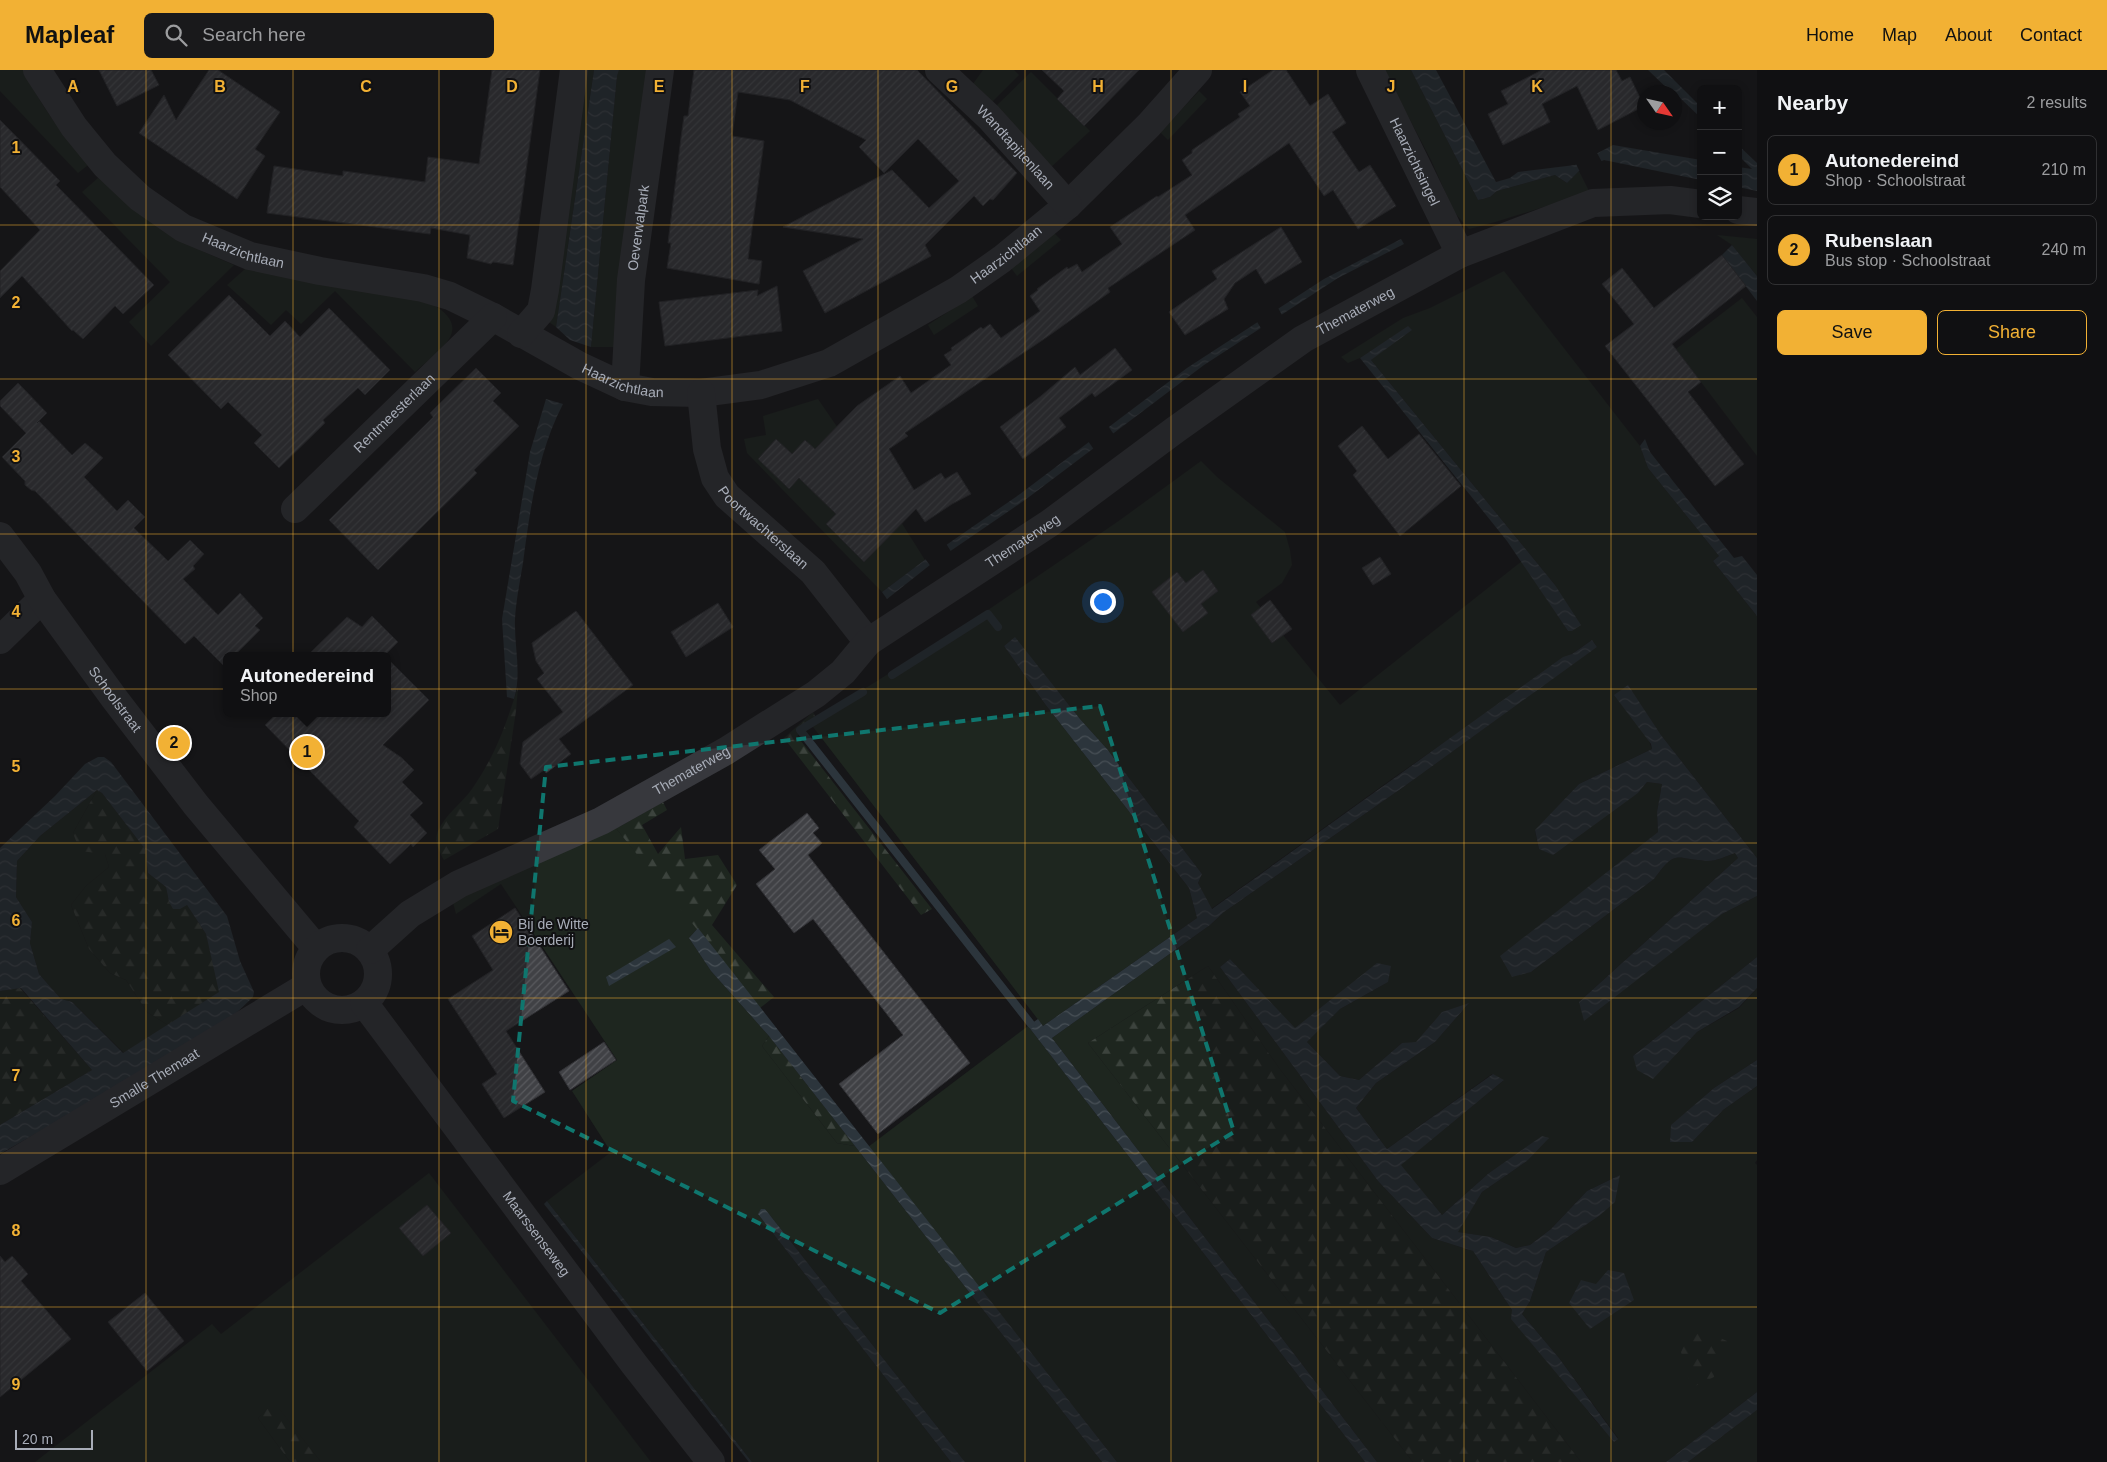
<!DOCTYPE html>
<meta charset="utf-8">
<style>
:root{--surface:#101012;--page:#19191b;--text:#f1f3f6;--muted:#9c9d9f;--line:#303032;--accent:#f2b134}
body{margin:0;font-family:Arial,sans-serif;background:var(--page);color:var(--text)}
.controls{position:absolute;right:15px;top:15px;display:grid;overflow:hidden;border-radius:8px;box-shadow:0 2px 8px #0003}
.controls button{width:45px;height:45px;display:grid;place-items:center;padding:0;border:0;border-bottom:1px solid var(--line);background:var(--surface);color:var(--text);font:25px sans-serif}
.compass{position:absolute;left:1637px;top:15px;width:45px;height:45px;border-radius:50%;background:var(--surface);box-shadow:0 2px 8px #0003;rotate:124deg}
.scale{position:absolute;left:15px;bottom:12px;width:78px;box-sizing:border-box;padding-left:5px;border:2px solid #a8adb8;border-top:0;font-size:14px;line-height:18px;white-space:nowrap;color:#a8adb8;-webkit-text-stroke:4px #111113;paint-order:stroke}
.you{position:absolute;left:1102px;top:531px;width:18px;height:18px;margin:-12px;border:4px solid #fff;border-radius:50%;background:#1a73e8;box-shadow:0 0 0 8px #1a73e833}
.badge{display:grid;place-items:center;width:32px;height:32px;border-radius:50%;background:var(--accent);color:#111;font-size:16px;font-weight:700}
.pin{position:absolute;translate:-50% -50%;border:2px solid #fff;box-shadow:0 1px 5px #0006}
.popup{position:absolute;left:223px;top:582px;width:168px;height:65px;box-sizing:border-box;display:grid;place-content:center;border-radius:8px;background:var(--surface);filter:drop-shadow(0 1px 4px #0005);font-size:16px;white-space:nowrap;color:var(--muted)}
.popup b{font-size:19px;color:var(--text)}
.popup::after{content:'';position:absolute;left:50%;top:100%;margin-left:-10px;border:10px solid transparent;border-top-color:var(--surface)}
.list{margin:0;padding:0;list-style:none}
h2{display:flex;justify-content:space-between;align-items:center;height:65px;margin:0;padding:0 20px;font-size:21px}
h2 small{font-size:16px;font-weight:400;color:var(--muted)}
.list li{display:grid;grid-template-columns:32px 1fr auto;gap:15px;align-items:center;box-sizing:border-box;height:70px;margin:0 10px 10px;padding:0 10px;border:1px solid var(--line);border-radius:8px}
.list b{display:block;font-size:19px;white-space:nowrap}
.list p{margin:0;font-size:16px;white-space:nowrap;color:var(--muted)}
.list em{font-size:16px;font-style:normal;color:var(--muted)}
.actions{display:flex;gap:10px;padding:15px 20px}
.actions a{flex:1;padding:11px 0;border:1px solid var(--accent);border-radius:8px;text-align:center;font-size:18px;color:var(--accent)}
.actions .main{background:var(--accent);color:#111}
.icon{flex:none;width:28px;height:28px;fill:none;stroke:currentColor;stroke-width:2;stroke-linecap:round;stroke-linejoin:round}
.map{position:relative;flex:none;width:1757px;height:1392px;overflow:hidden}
header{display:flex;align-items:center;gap:30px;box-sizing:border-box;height:70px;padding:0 25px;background:var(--accent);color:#111}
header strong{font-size:24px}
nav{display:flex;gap:28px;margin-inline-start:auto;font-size:18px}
.search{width:350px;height:45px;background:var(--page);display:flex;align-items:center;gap:12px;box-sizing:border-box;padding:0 18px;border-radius:8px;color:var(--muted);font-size:19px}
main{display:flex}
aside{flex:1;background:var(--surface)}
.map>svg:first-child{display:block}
</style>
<header>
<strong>Mapleaf</strong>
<div class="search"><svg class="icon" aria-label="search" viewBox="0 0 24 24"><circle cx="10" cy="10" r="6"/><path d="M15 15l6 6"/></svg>Search here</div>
<nav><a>Home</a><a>Map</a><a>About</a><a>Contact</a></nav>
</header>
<main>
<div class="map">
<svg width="1757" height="1392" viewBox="0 0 1757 1392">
<defs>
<pattern id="forest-firs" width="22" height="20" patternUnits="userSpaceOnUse" patternTransform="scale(1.25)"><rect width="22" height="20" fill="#1e261f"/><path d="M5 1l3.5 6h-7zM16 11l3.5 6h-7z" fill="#3c433d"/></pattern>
<pattern id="water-waves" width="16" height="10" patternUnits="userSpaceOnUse" patternTransform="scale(1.25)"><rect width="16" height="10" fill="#2c353c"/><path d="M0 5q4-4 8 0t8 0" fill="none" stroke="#485056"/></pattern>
<pattern id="building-hatch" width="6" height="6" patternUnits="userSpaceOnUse" patternTransform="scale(1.25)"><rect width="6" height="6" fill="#404145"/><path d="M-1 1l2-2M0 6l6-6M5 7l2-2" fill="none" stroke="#595a5e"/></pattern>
</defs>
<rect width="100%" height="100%" fill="#161618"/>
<g fill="#1e261f" fill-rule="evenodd">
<path d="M0,0H25C38,35 65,65 88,95L78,103L0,21Z"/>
<path d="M582,0H594L556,257L549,252Z"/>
<path d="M619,0H652L616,277H591L617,6Z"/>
<path d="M983,0H1014L1019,5L988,36L970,18Z"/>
<path d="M1384,0H1411L1478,130L1490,127L1497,121L1555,105L1567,113L1579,101L1591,125C1550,133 1511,149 1469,159L1454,142L1431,90Z"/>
<path d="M1031,2L1090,61L1048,100L992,40Z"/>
<path d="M1199,21L1207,29L1168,70L1160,62Z"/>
<path d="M98,108L169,161L202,181L234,195L151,276L129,252L170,212L82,122Z"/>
<path d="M1054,163L1061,170L1017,206L1011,198Z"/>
<path d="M1717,165L1757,169V206L1732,175Z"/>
<path d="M245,199L429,232C476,258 442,278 415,302L335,221L301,254L286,240L271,255L227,215Z"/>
<path d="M1504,201L1640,376L1648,398L1719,486L1713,491L1757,546V788L1661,665L1628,616L1652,679L1579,714L1535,761L1539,779L1638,723L1647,712L1662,714L1657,742L1658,762L1631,785L1531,902L1654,809C1677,778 1674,789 1708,791C1716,791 1727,786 1735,783L1738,788L1579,932L1722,844L1757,826V887L1633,986L1653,1008L1697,962L1739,938L1757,918V990L1714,1018L1672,1055L1670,1072H1692L1723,1040L1757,1016V1090L1755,1093L1757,1095V1322L1666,1392H1581L1279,998L1208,896L1088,973L1413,1392H1377L1052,968L1210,855L1224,842L1402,718L1589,582L1597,577L1592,570L1396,706L1211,839L1198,813L1202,804L1107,679L1080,649L1015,568L1004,576L1045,634L1189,818L1197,848L1043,956L810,653L963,557L1120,450L1201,391L1217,407L1285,462L1290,480L1292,495L1282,513L1256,532L1340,635L1522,491L1568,561L1555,515L1371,290L1409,256L1360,288L1348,293L1341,287L1403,248L1430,238ZM1230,889L1295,959L1388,912L1340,939L1307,972L1340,1006L1359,1010L1402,973H1416L1442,942L1468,934L1435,972L1376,1013L1356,1038L1387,1079L1492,1004L1503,1011L1400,1095L1442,1145L1489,1103L1542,1067L1527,1091L1482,1122L1457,1162L1491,1167L1516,1178L1530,1175L1551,1159L1587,1121L1620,1105L1599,1146L1546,1182L1530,1231L1522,1244L1559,1288L1618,1368L1615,1371L1594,1349L1512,1240L1473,1181L1432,1168L1378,1111L1220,897Z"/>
<path d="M972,226L978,236L934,265L928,255Z"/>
<path d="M1742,228L1757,247V386L1676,279Z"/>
<path d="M818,329L884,425L925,490L882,522L747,383L744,369L766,365L763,346Z"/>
<path d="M97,720L73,763L105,784L109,797L86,816L71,835L89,879L110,903L126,910L147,942L168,955L124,983L72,932L61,929L39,904L30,873L32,852L16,827L17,791L40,766Z"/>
<path d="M615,757L698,858L689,868L711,901L769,966L762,976L837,1073L855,1076L1102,1392H965L765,1139L758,1144L951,1392H752L547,1131L611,1082L572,1021L617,990L501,814L456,844L452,829Z"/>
<path d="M1028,956L1365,1392H1117L868,1077Z"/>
<path d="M429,1103L651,1392H321L274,1333L258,1348L290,1392H35L212,1254L221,1264Z"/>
<path d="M1757,1340V1392H1688Z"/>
</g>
<g fill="url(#forest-firs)">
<path d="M518,617L516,641L498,759L444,790C439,781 434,772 438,761C445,745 462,733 472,719C496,684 505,657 518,617Z"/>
<path d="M813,642L818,652L797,666L932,839L921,845L784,668Z"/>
<path d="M97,720L102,723L145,779L148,803L166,817L169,832L187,835L206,864L220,922L168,955L147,942L126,910L110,903L89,879L71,835L86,816L109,797L105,784L80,781L73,763Z"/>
<path d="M663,732L667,740L642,755L658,784L681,757L685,789L718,785L737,815L712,855L774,927L760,938L615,757H619Z"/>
<path d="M1208,896L1279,998L1581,1392H1413L1088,973Z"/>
<path d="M20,918L92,1000L0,1055V921Z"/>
<path d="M769,966L855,1076L837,1073L762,976Z"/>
<path d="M1693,1256L1727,1271L1714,1307L1691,1318L1681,1282Z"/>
<path d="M274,1332L321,1392H290L258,1348Z"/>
</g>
<g fill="url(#water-waves)" fill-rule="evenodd">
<path d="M594,0H619L617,6L591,277L570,270L556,257Z"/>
<path d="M1411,0H1436L1496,112L1510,108L1518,102L1575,95L1613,75L1701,90V110L1604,90L1579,101L1567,113L1555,105L1497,121L1490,127L1478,130Z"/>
<path d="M1648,0H1664L1701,37V48L1677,25L1675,26L1674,22H1671Z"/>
<path d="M1738,75L1757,93V121L1738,117V97L1752,99L1738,85Z"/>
<path d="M1401,169L1404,174L1338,208L1204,295L1025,430L930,495L887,529L882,522L926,489L1020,424L1187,298L1324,209Z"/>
<path d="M1732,175L1757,206V231L1722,185Z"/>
<path d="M1408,256L1412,260L1371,290L1555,515L1581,555L1572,561H1568L1507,471L1360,288Z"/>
<path d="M546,329L563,334C538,382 530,439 523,493C520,511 516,531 515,549C514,576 522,604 514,629L507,627L502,549L530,382Z"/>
<path d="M1645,369L1650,382L1734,488L1742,486L1757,505V546L1713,491L1719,486L1648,398L1640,376Z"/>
<path d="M1015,567L1080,649L1107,679L1202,804L1198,813L1212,839L1563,587L1572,584L1592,570L1597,577L1402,718L1224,842L1210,855L1052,968L1377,1392H1365L1028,956L1038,949L1043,956L1197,848L1189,818L1045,634L1004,576Z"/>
<path d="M1628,615L1661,665L1757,788V826L1722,844L1584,951L1579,932L1738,788L1735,783C1727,786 1716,791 1708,791C1674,789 1677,778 1654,809L1531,902L1512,907L1500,886L1658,762L1657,742L1662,714L1647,712L1638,723L1553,785L1539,779L1535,760L1579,714L1652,679L1651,674L1614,625Z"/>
<path d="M98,687H104L111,692L227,846L240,891L254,922L253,927L227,952L151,998L0,1084V1055L92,1000L21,918L0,921V778L55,726L85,694ZM97,720L102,723L145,779L148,803L166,817L169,832L173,839H180L187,835L206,864L219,922L123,983L72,932L61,929L39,904L30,873L32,852L16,827L17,791L40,766Z"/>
<path d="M698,858L1117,1392H1102L769,966L711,901L689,868Z"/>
<path d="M669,869L676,877L609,916L606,907Z"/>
<path d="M1757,887V918L1739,937L1697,962L1653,1009L1637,1000L1633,986Z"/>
<path d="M1230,889L1295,958L1377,893L1391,896L1388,912L1340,939L1307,972L1340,1006L1359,1010L1402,973L1416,972L1442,942L1469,933L1435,972L1376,1013L1356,1038L1387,1079L1493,1004L1504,1010L1401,1095L1442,1145L1489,1103L1542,1066L1549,1068L1527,1091L1482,1122L1458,1162L1491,1167L1516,1178L1530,1175L1551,1159L1587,1121L1620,1105L1615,1132L1599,1146L1546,1182L1530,1231L1522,1244L1559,1288L1618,1369L1614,1372L1511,1249L1512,1240L1473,1181L1432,1168L1378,1111L1220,897Z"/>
<path d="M1757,990V1016L1723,1040L1692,1072H1670L1671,1055L1714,1018Z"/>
<path d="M547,1131L752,1392H749L544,1134Z"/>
<path d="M761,1139H765L965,1392H951L758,1144Z"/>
<path d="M1608,1200L1624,1203L1634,1230L1590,1259L1569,1233L1581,1210L1596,1214Z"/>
<path d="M1757,1322V1340L1688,1392H1666Z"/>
</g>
<g fill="#161618">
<path d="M1596,81L1603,94L1581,104L1575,92Z"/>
<path d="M1277,236L1283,247L1262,260L1256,250Z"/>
<path d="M1108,356L1115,366L1095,381L1088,371Z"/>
<path d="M945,472L952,483L931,497L924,487Z"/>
</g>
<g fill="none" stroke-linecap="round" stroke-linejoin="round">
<g stroke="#2c353c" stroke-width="8">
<path d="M892,605L988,544L998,557"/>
<path d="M863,622L800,660L1031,954"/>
</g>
</g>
<g fill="url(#building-hatch)" stroke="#303034">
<path d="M99,0H151L159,15L117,36Z"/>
<path d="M209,0H218L280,42L255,79L265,86L237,129L139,63L164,25L176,50Z"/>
<path d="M492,0H540L513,195L493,192L491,194L467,188L470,165L431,158L430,164L267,143L274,96L343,106V101L425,112L428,87L479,94Z"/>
<path d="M694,0H917L1017,103L993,130L990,129L983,136L974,126L925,175L931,186L825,243L803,201L863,169L783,157L892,100L929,138L959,111L918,69L884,103L859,77L866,70L790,30L738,22L732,66L764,71L748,189L762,191L759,214L667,198L671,173H668L681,68L684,46H688Z"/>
<path d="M1042,0H1139L1084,56L1057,29L1064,21Z"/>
<path d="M1273,0H1286L1310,36L1328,24L1346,53L1332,62L1359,102L1370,95L1396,136L1358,159L1333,120L1324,126L1289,73L1185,145L1195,160L1108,218L1110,222L1047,267L905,363L908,366L889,379L914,420L941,403L945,409L957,402L971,424L952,434L925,452L916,439L864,492L826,454L836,444L799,408L789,419L758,389L776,369L792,384L805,370L815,379L857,336L900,306L911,323L951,295L944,285L952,280L951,278L981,257L983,259L990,254L1001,268L1040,241L1030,226L1038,220L1037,219L1067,197L1068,199L1077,194L1082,202L1122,174L1110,157L1157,126L1158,127L1192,105L1182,90L1192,83V80L1240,47L1238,44L1250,36L1240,22Z"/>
<path d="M1542,0H1616L1622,11L1630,7L1644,36L1598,60L1577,16L1542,34L1550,52L1503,75L1488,44L1508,34L1501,21Z"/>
<path d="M0,50L60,111L56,115L154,215L123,244L115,236L83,269L73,260L72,261L22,206L0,228V201L40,160L0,117Z"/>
<path d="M1281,157L1302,192L1265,214L1256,199L1235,213L1224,229L1228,239L1185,265L1169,242L1217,209L1212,201Z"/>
<path d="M1722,185L1746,216L1672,274L1701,312L1688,322L1744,394L1715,416L1605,276L1634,254L1602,214L1622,198L1654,238Z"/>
<path d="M777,216L782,261L665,276L659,232L758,220L757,226Z"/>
<path d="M229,225L270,266L285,251L300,267L329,238L390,300L365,325L358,318L323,350L325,353L279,398L254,373L262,365L228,332L221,339L168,285Z"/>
<path d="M1115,278L1132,300L1095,327L1092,323L1059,348L1066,357L1023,389L1000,357L1041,326L1075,297L1080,305Z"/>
<path d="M476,298L501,323L493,331L519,356L474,400L477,403L378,500L329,450L433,347L430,343Z"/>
<path d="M18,313L47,343L37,353L39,351L72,385L85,373L103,388L84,407L117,441L128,430L145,447L134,458L168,491L190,470L204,484L193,496L195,499L183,509L218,545L240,523L263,548L255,556L260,560L234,586H227V593L224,596L194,566L185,574L35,421L31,420L25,415V411L2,387L26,363L0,336V331Z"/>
<path d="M1362,356L1388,389L1419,364L1461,416L1400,466L1353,405L1357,401L1338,376Z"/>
<path d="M1380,487L1391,504L1373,515L1362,498Z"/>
<path d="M1203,500L1218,521L1201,534L1208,543L1183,562L1152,522L1177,502L1186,513Z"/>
<path d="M1270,530L1292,559L1272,573L1251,545Z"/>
<path d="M718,533L733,557L686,587L671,562Z"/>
<path d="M576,541L633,615L559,669L571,684L546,703L544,700L531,709L520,694L523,672L563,642L537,609L544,603L536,591L532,573Z"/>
<path d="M372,546L398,572L384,586H307L347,547L362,557Z"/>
<path d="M387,588L429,630L383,675L402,688L414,700L402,712L423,733L410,745L427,763L413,777L411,774L390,794L354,757L359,751L265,655L277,643H387Z"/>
<path d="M807,743L819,758L813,763L822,773L808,785L970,993L878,1064L839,1014L903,965L813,849L794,863L756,814L775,799L759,780Z"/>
<path d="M515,838L569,921L506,961L545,1022L504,1048L482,1014L497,1004L448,929L493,900L472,866Z"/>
<path d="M604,972L616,990L570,1020L559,1002Z"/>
<path d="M427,1135L451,1163L423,1186L399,1158Z"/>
<path d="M0,1186L5,1192L12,1186L28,1204L21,1211L71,1269L0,1327Z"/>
<path d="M145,1223L184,1271L147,1301L108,1252Z"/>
</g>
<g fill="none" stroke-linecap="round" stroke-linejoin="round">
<g stroke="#37383d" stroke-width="28">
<path id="s1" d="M37,0L74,57L105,95L140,128L183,158L250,186L320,201L423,218L450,226L493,247L580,296L625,317L652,322L701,323L761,315L829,293L958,220L1002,189L1068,135L1149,55L1198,0"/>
<path id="s2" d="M939,0L989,47L1068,135"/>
<path id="s3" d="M1370,0L1460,184"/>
<path d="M521,264L541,241L545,220L574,0"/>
<path id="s4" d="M625,317L631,210L660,0"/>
<path id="s5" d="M701,323L707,379L715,408L727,426L813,502L868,572"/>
<path id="s6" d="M295,439L493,247"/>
<path d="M0,570L42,529"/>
<path id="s7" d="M0,1101L307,916"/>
</g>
<g stroke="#37383d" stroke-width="28">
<path d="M1738,140L1757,142"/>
<path id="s8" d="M0,466L28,503L42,529L114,628L196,735L316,878"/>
<circle cx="342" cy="904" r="36"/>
<path id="s9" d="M370,880L410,844L459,814L601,751L726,681L816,624L843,602L868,572L1050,453L1175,360L1303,269L1460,184L1593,133L1670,130L1701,134"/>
<path id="s10" d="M364,933L634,1294L711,1392"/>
</g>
</g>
<path d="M0 0H1757V1392H0ZM1100,636L1234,1062L940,1243L513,1031L546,697Z" fill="#161618" fill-opacity=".55" fill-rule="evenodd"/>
<path fill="none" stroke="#0f766e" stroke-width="4" stroke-dasharray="10 6" stroke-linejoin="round" d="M1100,636L1234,1062L940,1243L513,1031L546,697Z"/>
<path fill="none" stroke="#f2b134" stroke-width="1" stroke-opacity="0.55" d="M146,0V1392M293,0V1392M439,0V1392M586,0V1392M732,0V1392M878,0V1392M1025,0V1392M1171,0V1392M1318,0V1392M1464,0V1392M1611,0V1392M0,155H1757M0,309H1757M0,464H1757M0,619H1757M0,773H1757M0,928H1757M0,1083H1757M0,1237H1757"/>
<defs>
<g id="hotel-disc" transform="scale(1.25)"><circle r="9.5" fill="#f2b134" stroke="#111113"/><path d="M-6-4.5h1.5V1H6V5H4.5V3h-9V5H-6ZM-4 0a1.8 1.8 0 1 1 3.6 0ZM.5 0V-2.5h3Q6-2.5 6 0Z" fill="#111"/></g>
</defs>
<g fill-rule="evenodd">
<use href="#hotel-disc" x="501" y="862"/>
</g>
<g text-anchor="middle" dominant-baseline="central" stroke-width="4" stroke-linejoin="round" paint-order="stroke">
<g font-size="14" fill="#a8adb8" stroke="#111113">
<text stroke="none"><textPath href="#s2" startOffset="109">Wandtapijtenlaan</textPath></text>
<text stroke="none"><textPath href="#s3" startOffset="102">Haarzichtsingel</textPath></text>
<text stroke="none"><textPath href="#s4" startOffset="160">Oeverwalpark</textPath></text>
<text stroke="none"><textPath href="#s1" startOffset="282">Haarzichtlaan</textPath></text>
<text stroke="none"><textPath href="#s1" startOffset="1108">Haarzichtlaan</textPath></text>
<text stroke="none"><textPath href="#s9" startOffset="1180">Thematerweg</textPath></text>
<text stroke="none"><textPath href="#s1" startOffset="688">Haarzichtlaan</textPath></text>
<text stroke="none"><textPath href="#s6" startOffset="138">Rentmeesterlaan</textPath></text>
<text stroke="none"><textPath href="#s5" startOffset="156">Poortwachterslaan</textPath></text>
<text stroke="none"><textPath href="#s9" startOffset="775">Thematerweg</textPath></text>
<text stroke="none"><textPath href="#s8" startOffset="200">Schoolstraat</textPath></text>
<text stroke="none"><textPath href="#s9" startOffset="370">Thematerweg</textPath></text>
<text stroke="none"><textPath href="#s7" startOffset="180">Smalle Themaat</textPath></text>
<text stroke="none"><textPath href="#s10" startOffset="288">Maarssenseweg</textPath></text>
</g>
<g font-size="14" fill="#a8adb8" stroke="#111113" text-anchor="start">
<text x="518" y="854">Bij de Witte<tspan x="518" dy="16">Boerderij</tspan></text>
</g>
</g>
<g font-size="16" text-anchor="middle" font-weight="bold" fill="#f2b134" stroke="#111113" stroke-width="4" stroke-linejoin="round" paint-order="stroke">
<text x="73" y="22">A</text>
<text x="220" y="22">B</text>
<text x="366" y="22">C</text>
<text x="512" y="22">D</text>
<text x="659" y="22">E</text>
<text x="805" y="22">F</text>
<text x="952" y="22">G</text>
<text x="1098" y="22">H</text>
<text x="1245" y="22">I</text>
<text x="1391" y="22">J</text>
<text x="1537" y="22">K</text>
<text x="16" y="83">1</text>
<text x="16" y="238">2</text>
<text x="16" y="392">3</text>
<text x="16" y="547">4</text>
<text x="16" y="702">5</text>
<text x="16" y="856">6</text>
<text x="16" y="1011">7</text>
<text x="16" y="1166">8</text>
<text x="16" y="1320">9</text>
</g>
</svg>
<div class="controls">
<button>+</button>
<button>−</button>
<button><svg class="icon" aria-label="layers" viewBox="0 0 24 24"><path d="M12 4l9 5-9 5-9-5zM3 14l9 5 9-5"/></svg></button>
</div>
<svg class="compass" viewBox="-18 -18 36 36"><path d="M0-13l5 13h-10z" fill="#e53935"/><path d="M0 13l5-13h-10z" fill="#9c9d9f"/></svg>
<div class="scale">20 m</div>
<div class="you"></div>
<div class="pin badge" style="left:307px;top:682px">1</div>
<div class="popup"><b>Autonedereind</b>Shop</div>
<div class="pin badge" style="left:174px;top:673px">2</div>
</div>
<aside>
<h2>Nearby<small>2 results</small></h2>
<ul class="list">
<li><span class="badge">1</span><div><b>Autonedereind</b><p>Shop · Schoolstraat</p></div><em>210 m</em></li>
<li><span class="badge">2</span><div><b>Rubenslaan</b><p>Bus stop · Schoolstraat</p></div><em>240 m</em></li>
</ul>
<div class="actions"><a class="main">Save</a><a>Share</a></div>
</aside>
</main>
